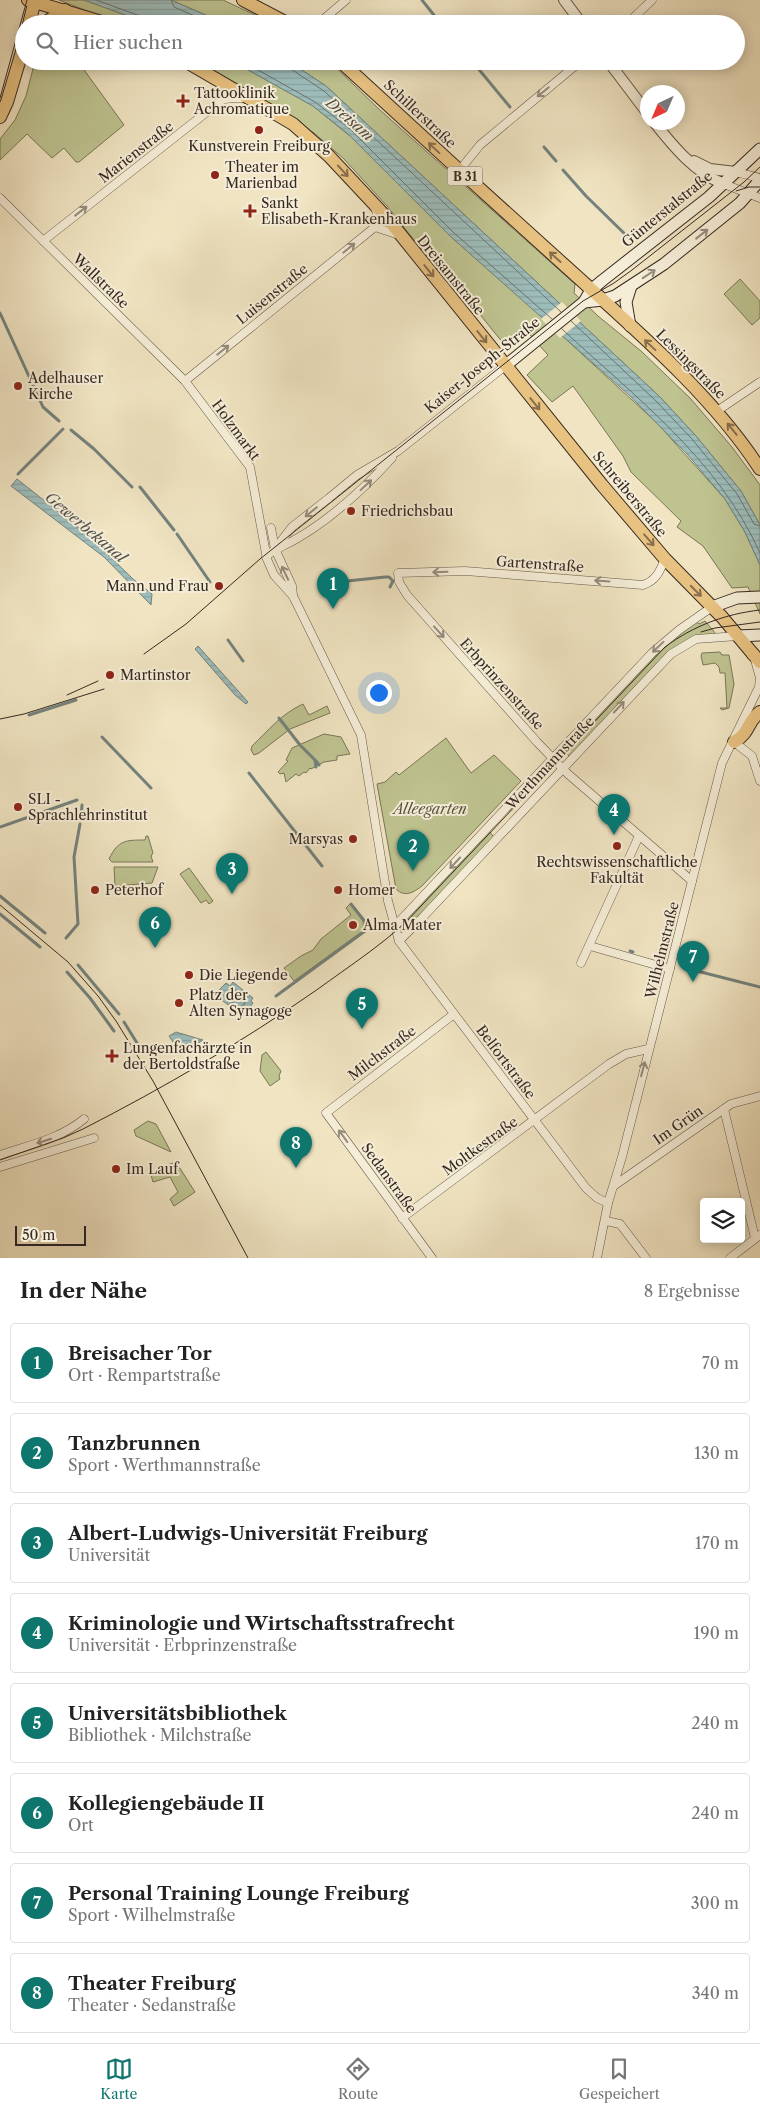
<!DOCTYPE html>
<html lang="de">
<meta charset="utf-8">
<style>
:root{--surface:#fff;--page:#f2f2f2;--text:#222;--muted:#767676;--line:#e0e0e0;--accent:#0f766e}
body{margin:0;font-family:"Libre Caslon Text",serif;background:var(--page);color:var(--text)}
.controls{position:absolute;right:15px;bottom:15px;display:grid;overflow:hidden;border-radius:5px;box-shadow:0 2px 12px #0003}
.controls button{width:45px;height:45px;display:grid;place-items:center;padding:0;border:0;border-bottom:1px solid var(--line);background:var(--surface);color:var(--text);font:25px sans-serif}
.compass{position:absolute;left:640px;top:85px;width:45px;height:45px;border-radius:50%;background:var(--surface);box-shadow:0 2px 12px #0003;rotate:224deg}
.scale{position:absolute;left:15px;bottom:12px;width:71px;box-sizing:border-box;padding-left:5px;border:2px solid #372921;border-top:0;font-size:14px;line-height:18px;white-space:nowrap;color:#372921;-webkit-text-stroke:4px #f5edd7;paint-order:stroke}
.you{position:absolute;left:378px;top:692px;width:18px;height:18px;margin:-12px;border:4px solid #fff;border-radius:50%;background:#1a73e8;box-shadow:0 0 0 8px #1a73e833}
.badge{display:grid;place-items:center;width:32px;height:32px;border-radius:50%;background:var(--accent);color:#fff;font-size:16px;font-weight:700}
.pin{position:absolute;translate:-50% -41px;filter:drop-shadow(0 1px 2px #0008)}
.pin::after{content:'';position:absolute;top:26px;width:18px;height:15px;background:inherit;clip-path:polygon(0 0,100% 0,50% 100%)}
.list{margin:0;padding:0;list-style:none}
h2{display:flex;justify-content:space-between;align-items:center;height:65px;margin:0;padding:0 20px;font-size:21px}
h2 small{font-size:16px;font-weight:400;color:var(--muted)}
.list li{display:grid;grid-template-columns:32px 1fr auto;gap:15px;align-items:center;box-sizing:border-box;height:80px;margin:0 10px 10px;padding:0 10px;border:1px solid var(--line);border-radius:5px}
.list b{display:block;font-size:19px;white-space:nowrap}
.list p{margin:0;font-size:16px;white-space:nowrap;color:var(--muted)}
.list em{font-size:16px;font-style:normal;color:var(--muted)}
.icon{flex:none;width:28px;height:28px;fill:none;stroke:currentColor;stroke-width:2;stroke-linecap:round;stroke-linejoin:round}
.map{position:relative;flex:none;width:760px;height:1258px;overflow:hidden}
.search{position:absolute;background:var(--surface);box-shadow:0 2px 12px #0003;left:15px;right:15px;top:15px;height:55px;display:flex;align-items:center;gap:12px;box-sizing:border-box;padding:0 18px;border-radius:28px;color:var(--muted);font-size:19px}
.sheet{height:785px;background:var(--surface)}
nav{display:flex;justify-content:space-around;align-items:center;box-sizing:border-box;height:70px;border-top:1px solid var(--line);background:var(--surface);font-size:14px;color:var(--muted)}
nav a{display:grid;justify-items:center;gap:2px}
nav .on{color:var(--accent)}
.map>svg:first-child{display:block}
</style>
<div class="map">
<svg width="760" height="1258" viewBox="0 0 760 1258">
<defs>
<pattern id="water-rules" width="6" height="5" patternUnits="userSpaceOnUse" patternTransform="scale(1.25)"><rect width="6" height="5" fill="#9dbdbb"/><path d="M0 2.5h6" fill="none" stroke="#88a2a0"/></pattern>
</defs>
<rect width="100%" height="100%" fill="#f0e4c2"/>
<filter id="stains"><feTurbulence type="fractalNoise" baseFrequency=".004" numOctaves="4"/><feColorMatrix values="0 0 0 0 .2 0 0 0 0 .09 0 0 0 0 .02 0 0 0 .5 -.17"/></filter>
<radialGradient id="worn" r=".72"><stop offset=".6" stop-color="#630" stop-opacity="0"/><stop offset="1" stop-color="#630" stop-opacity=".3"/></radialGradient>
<g fill="#bec390" stroke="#7a7658">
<path d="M59,0H84L150,24H121Z"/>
<path d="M171,0H223L274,24H226Z"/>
<path d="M35,61H84L82,67L124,125L79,162H76L64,148L52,158L27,134L0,160V139L15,120L26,96Z"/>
<path d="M194,61H232L313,106L361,145L450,236L532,308L657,423L725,499L745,532L760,565V614L748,587L732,588L703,546L677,527L681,521L631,472L623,456L573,386L552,402L527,375L548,355L523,327L503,343L461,291L433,264L387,206L343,158L314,133L264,100Z"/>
<path d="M288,61H329L380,110L575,284L574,293L598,316L641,351L690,398L732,447L760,485V525L741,491L696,436L659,396L326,86Z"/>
<path d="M740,279L760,301V318L752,325L724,294Z"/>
<path d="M705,621L716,634L688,640L570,757L564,751L665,644L696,622L699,624Z"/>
<path d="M720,652L722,655H729L734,684L729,708L722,710L720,708H727L725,673H720L719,667L715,663L703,665L701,656L702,653Z"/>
<path d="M303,704L309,715L327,706L330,713L290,729L259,753L254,755L251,750L252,746C269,730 281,714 303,704Z"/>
<path d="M324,734L341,737L350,754L337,756V760L324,762L311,769L310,768L306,773L304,772L299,776L296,774L286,782L284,773L280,774L278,772L288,761L286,760L292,748Z"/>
<path d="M446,738L471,773L494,755L521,781L422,886C414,892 405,898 396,889L377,784L385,782L396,772L399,775Z"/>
<path d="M489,831L494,837L411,926L405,920Z"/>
<path d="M146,836H148L153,853L151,856L153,862H112L109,859C118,840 126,840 145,840Z"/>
<path d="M114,867H158L152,883L115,886Z"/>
<path d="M189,868L213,901L209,904L206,900L201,903L180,874Z"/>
<path d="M350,904L363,921L364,930L294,981L284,968L301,956L313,950L321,939L351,915L346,908Z"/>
<path d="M266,1052L281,1071L279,1076L280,1079L270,1086L260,1071L262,1055Z"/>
<path d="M148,1121L156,1124L171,1152L136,1136L134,1130Z"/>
<path d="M176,1162L195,1192L174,1206L170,1199L178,1192L170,1177L153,1182L151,1175L159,1168Z"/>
</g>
<g fill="url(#water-rules)" stroke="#74827d">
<path d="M84,0H171L226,24H150Z"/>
<path d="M232,61H288L326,86L659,396L696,436L741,491L760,525V565L745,532L725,499L687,454L629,395L450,236L347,133L313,106Z"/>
<path d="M17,479L88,535L133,579L152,594L151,605L104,557L11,486Z"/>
<path d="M198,646L248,702L246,704L235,695L195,649Z"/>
<path d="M233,982L253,998L251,1001L253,1003L246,1012L244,1010L241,1014L220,999L223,996L219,993L220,989L226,983L230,986Z"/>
<path d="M176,1032L203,1040L181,1054L169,1036Z"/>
</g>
<path fill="#f0e4c2" d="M562,302L581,321L560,338L541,319Z"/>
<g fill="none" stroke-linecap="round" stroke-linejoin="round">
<g stroke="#6a736e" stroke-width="1">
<path d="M96,0L143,17L146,24"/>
<path d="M171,0L174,7L213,24"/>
<path d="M242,61L315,102L350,129L453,232L552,319"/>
<path d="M286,61L288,67L324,91L561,312"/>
<path d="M571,321L655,400L692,439L737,494L754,524L760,526"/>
<path d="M562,329C635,397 718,459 760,553"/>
<path d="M234,989L246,999L244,1005L239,1007L227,999V992Z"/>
</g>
<g stroke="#74827d" stroke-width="3">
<path d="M422,0L441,24"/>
<path d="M472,61L510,107"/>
<path d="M544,147L556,161"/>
<path d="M563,170L586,196L630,239"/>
<path d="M0,313L43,407L59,421"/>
<path d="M71,430L94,449L132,487"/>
<path d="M18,474L63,429"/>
<path d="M140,487L174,530"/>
<path d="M177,534L210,582"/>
<path d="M338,582L385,577H389L393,581L390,587"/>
<path d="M228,640L243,661"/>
<path d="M29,715L76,700"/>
<path d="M279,718L300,745L315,760L316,767"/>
<path d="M102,737L151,788"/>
<path d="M316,761L319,765"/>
<path d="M249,773L322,866"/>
<path d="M81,818L82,805"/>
<path d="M0,827L77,800"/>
<path d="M0,896L45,933"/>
<path d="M0,914L40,947"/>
<path d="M66,938L78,924L74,857L80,824"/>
<path d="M630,951L633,952"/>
<path d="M78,965L119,1014"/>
<path d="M685,968L760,987"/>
<path d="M67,972L90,998L114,1031"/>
<path d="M276,996L365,931L366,923L351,904"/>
<path d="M124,1022L137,1043"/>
</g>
<g stroke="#655849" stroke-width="9">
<g id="minor">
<path d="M318,24L346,0"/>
<path d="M627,24L652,0"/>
<path d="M459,171L480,145L581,61"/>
<path d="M736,172L760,178"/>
<path d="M724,184L760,198"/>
<path d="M0,198L185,381L250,467L267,559L274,575L293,596L361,735L388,901L399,941L586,1188L597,1198L608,1203"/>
<path d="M375,227L396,234"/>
<path d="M43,241L222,100L230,98H244"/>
<path d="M185,381L375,227L377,213L374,206"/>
<path d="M717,411L760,382"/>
<path d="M271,528L275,549L292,586L293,596"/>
<path d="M279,548C322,528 360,493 392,458"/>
<path d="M266,557L275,549L292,527L329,498L357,475L398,451L505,366"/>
<path d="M665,559C660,571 656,581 643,585L465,571L398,573L399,582L407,595L537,742L568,774L692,881"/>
<path d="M734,742L752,756L760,781"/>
<path d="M394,927L652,653L679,630L712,607"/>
<path d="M399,941L422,918L671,654L696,639L738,636"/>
<path d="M590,946L670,969"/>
<path d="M581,963L639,836"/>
<path d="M724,1109L755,1238"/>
<path d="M0,1155C29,1145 60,1139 84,1119"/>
<path d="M0,1167L94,1138"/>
<path d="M615,1185L731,1104L760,1096"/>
<path d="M402,1218L609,1064L626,1054L648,1049"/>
<path d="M606,1221L620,1224L646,1258"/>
<path d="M432,1258L326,1113L454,1014"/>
<path d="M597,1258L608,1203L622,1157L722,763L759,687L760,678L755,660"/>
<path d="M730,1258L760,1235"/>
</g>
</g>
<g stroke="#655849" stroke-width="12">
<g id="tertiary">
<path d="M564,0L582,24"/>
<path d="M608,61L648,114"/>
<path d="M654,122C673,146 695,173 724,184"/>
<path d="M694,161L710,169L736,172"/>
</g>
</g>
<g stroke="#372921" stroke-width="13">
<g id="secondary">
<path d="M584,302L603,300L615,296L664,264L740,203L760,180"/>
<path d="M630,326L626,302L631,286"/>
<path d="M505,366L584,302L591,290L603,280L709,197L760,149"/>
<path d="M712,607L737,598L760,597"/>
<path d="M738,636L760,635"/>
</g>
</g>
<g stroke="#372921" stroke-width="14">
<g id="primary">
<path d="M28,0L108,24"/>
<path d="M243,0L289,24"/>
<path d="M29,24L35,0"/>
<path d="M43,24L65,10"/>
<path d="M185,61L293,124L329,156L388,219L602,485L665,559L722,617L753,654"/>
<path d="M340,61C417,132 494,202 572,272C637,331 712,395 760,469"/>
<path d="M0,117L7,102L24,45"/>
</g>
</g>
<g stroke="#372921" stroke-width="14">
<g id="trunk">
<path d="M753,654L760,662"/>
<path d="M734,742C751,732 747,721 760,712"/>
</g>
</g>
<use href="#minor" stroke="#f5edd7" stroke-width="8"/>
<use href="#tertiary" stroke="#f5edd7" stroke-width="10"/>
<use href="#secondary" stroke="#f5edd7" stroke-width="11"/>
<use href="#primary" stroke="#e8c281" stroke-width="12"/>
<use href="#trunk" stroke="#e8c281" stroke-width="12"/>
<g stroke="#372921" stroke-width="1">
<path d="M0,98L27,0"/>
<path d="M736,191L749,187H760"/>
<path d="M701,632L715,628L760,622"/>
<path d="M144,654L186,624L260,559L583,301L614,283L632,270L744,182L760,167"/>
<path d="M67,695L98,681"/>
<path d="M0,719L24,714L104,689"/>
<path d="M0,905L68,962L98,996L116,1021L153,1081L248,1258"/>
<path d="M0,1160L63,1138L83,1129C165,1087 242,1042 318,989C348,967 379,947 406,922L665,647C693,626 725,614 760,610"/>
</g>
</g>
<defs><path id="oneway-shaft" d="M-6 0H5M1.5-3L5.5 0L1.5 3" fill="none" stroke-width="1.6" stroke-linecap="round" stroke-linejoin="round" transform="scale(1.25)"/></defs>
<g stroke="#968b7c">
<use href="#oneway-shaft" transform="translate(543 92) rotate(141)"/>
<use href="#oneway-shaft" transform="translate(81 211) rotate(-38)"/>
<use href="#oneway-shaft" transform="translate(702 234) rotate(-38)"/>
<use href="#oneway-shaft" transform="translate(349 248) rotate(-39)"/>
<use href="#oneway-shaft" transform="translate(649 274) rotate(-34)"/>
<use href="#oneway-shaft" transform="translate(223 350) rotate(-39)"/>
<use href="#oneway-shaft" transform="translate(366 485) rotate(-43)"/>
<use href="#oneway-shaft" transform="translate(311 512) rotate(141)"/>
<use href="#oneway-shaft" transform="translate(440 572) rotate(178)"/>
<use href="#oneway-shaft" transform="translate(285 573) rotate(-115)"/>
<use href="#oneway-shaft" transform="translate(602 581) rotate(-176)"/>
<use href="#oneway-shaft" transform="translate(439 632) rotate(48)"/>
<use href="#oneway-shaft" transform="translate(658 647) rotate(137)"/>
<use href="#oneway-shaft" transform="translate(619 707) rotate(-47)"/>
<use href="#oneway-shaft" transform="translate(455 863) rotate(133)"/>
<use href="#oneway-shaft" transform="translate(643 1069) rotate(-75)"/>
<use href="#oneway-shaft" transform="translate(343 1136) rotate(-126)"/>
<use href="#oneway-shaft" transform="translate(44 1141) rotate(162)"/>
</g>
<g stroke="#876e4c">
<use href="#oneway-shaft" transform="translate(434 148) rotate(-137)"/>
<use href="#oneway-shaft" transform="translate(343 171) rotate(47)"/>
<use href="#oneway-shaft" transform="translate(555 257) rotate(-138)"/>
<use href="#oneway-shaft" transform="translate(429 271) rotate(51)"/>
<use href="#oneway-shaft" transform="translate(482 337) rotate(51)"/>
<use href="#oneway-shaft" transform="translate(650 345) rotate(-137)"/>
<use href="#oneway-shaft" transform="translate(535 404) rotate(51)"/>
<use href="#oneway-shaft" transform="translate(732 429) rotate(-129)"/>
<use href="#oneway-shaft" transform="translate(649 540) rotate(49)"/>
<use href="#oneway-shaft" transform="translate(696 591) rotate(45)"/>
</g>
<g fill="#8f2418" stroke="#f5edd7" stroke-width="2">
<path d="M180.5 93.5h5v5h5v5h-5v5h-5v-5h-5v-5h5z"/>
<circle cx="259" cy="130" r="5"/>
<circle cx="215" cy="175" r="5"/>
<path d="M247.5 203.5h5v5h5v5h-5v5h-5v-5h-5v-5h5z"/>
<circle cx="18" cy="386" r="5"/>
<circle cx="351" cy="511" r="5"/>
<circle cx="219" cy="586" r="5"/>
<circle cx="110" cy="675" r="5"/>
<circle cx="18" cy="807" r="5"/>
<circle cx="353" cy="839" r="5"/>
<circle cx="617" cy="846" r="5"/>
<circle cx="95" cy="890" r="5"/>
<circle cx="338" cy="890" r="5"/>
<circle cx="353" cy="925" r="5"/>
<circle cx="189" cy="975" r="5"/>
<circle cx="179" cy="1003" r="5"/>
<path d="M109.5 1048.5h5v5h5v5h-5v5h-5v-5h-5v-5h5z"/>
<circle cx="116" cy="1169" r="5"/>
</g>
<g text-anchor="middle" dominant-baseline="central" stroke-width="4" stroke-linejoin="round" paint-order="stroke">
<rect fill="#f5edd7" stroke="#706458" stroke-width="1" x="447.5" y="166.5" width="35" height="19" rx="4"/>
<g font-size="12" font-weight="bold" fill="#372921">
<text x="465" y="176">B 31</text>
</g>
<g font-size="14" fill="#372921" stroke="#f5edd7" text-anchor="start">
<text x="194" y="93">Tattooklinik<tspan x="194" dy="16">Achromatique</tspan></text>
<text x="259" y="146" text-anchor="middle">Kunstverein Freiburg</text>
<text x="225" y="167">Theater im<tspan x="225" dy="16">Marienbad</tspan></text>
<text x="261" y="203">Sankt<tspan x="261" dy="16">Elisabeth-Krankenhaus</tspan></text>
<text x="28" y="378">Adelhauser<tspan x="28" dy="16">Kirche</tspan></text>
<text x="361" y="511">Friedrichsbau</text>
<text x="209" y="586" text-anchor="end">Mann und Frau</text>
<text x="120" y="675">Martinstor</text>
<text x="28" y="799">SLI -<tspan x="28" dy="16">Sprachlehrinstitut</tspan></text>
<text x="343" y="839" text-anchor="end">Marsyas</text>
<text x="617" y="862" text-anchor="middle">Rechtswissenschaftliche<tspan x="617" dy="16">Fakultät</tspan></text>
<text x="105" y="890">Peterhof</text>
<text x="348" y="890">Homer</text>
<text x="363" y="925">Alma Mater</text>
<text x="199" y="975">Die Liegende</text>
<text x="189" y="995">Platz der<tspan x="189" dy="16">Alten Synagoge</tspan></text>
<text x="123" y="1048">Lungenfachärzte in<tspan x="123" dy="16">der Bertoldstraße</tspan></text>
<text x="126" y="1169">Im Lauf</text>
</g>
<g font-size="14" fill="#372921" stroke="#f5edd7">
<text transform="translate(420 114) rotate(43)">Schillerstraße</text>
<text transform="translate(136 152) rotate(-38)">Marienstraße</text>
<text transform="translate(667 209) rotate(-39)">Günterstalstraße</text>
<text transform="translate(451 275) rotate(51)">Dreisamstraße</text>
<text transform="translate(101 281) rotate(44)">Wallstraße</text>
<text transform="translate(272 294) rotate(-39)">Luisenstraße</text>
<text transform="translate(691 364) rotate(45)">Lessingstraße</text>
<text transform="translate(482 365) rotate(-39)">Kaiser-Joseph-Straße</text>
<text transform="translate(236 430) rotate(54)">Holzmarkt</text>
<text transform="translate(630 494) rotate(50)">Schreiberstraße</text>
<text transform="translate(540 564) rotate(4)">Gartenstraße</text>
<text transform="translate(502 684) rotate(48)">Erbprinzenstraße</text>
<text transform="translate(550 763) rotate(-47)">Werthmannstraße</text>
<text transform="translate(662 950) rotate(-76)">Wilhelmstraße</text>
<text transform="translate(382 1053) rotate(-37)">Milchstraße</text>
<text transform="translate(506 1062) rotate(53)">Belfortstraße</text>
<text transform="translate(678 1125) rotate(-35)">Im Grün</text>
<text transform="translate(480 1146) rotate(-36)">Moltkestraße</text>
<text transform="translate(389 1178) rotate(54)">Sedanstraße</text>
</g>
<g font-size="14" font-style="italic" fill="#59503d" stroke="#f5edd7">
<text x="430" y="809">Alleegarten</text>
</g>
<g font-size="15" font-style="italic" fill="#504e48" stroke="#f5edd7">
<text transform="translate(350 119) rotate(41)">Dreisam</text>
<text transform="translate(86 527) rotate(40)">Gewerbekanal</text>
</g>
</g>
<rect width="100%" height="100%" filter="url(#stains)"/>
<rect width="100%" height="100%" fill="url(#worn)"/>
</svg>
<div class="controls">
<button><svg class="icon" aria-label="layers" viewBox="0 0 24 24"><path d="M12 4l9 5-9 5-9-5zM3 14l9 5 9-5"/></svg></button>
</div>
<svg class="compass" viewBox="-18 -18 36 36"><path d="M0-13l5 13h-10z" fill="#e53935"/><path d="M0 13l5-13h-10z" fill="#767676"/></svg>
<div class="scale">50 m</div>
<div class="you"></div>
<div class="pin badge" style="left:333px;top:609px">1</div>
<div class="pin badge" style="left:413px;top:871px">2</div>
<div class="pin badge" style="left:232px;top:894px">3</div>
<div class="pin badge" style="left:614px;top:835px">4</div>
<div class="pin badge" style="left:362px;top:1029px">5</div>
<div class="pin badge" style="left:155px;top:948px">6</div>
<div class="pin badge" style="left:693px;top:982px">7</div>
<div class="pin badge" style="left:296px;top:1168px">8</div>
<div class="search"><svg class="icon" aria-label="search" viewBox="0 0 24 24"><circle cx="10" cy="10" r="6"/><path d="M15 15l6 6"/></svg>Hier suchen</div>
</div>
<section class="sheet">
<h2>In der Nähe<small>8 Ergebnisse</small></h2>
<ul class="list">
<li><span class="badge">1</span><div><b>Breisacher Tor</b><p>Ort · Rempartstraße</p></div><em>70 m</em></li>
<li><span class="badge">2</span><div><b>Tanzbrunnen</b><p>Sport · Werthmannstraße</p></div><em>130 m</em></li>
<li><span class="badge">3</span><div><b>Albert-Ludwigs-Universität Freiburg</b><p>Universität</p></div><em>170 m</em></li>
<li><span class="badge">4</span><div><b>Kriminologie und Wirtschaftsstrafrecht</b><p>Universität · Erbprinzenstraße</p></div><em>190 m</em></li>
<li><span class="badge">5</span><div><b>Universitätsbibliothek</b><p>Bibliothek · Milchstraße</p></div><em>240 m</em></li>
<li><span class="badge">6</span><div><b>Kollegiengebäude II</b><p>Ort</p></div><em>240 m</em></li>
<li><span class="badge">7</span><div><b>Personal Training Lounge Freiburg</b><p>Sport · Wilhelmstraße</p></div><em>300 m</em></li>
<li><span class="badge">8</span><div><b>Theater Freiburg</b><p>Theater · Sedanstraße</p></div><em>340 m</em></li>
</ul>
</section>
<nav>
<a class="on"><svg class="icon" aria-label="map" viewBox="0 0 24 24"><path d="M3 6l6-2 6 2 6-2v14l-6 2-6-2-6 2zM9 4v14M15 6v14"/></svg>Karte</a>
<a><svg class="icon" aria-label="directions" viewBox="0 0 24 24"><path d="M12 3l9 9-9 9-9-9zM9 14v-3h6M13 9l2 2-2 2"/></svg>Route</a>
<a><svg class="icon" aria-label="saved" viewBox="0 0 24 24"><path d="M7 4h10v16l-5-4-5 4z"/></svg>Gespeichert</a>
</nav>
